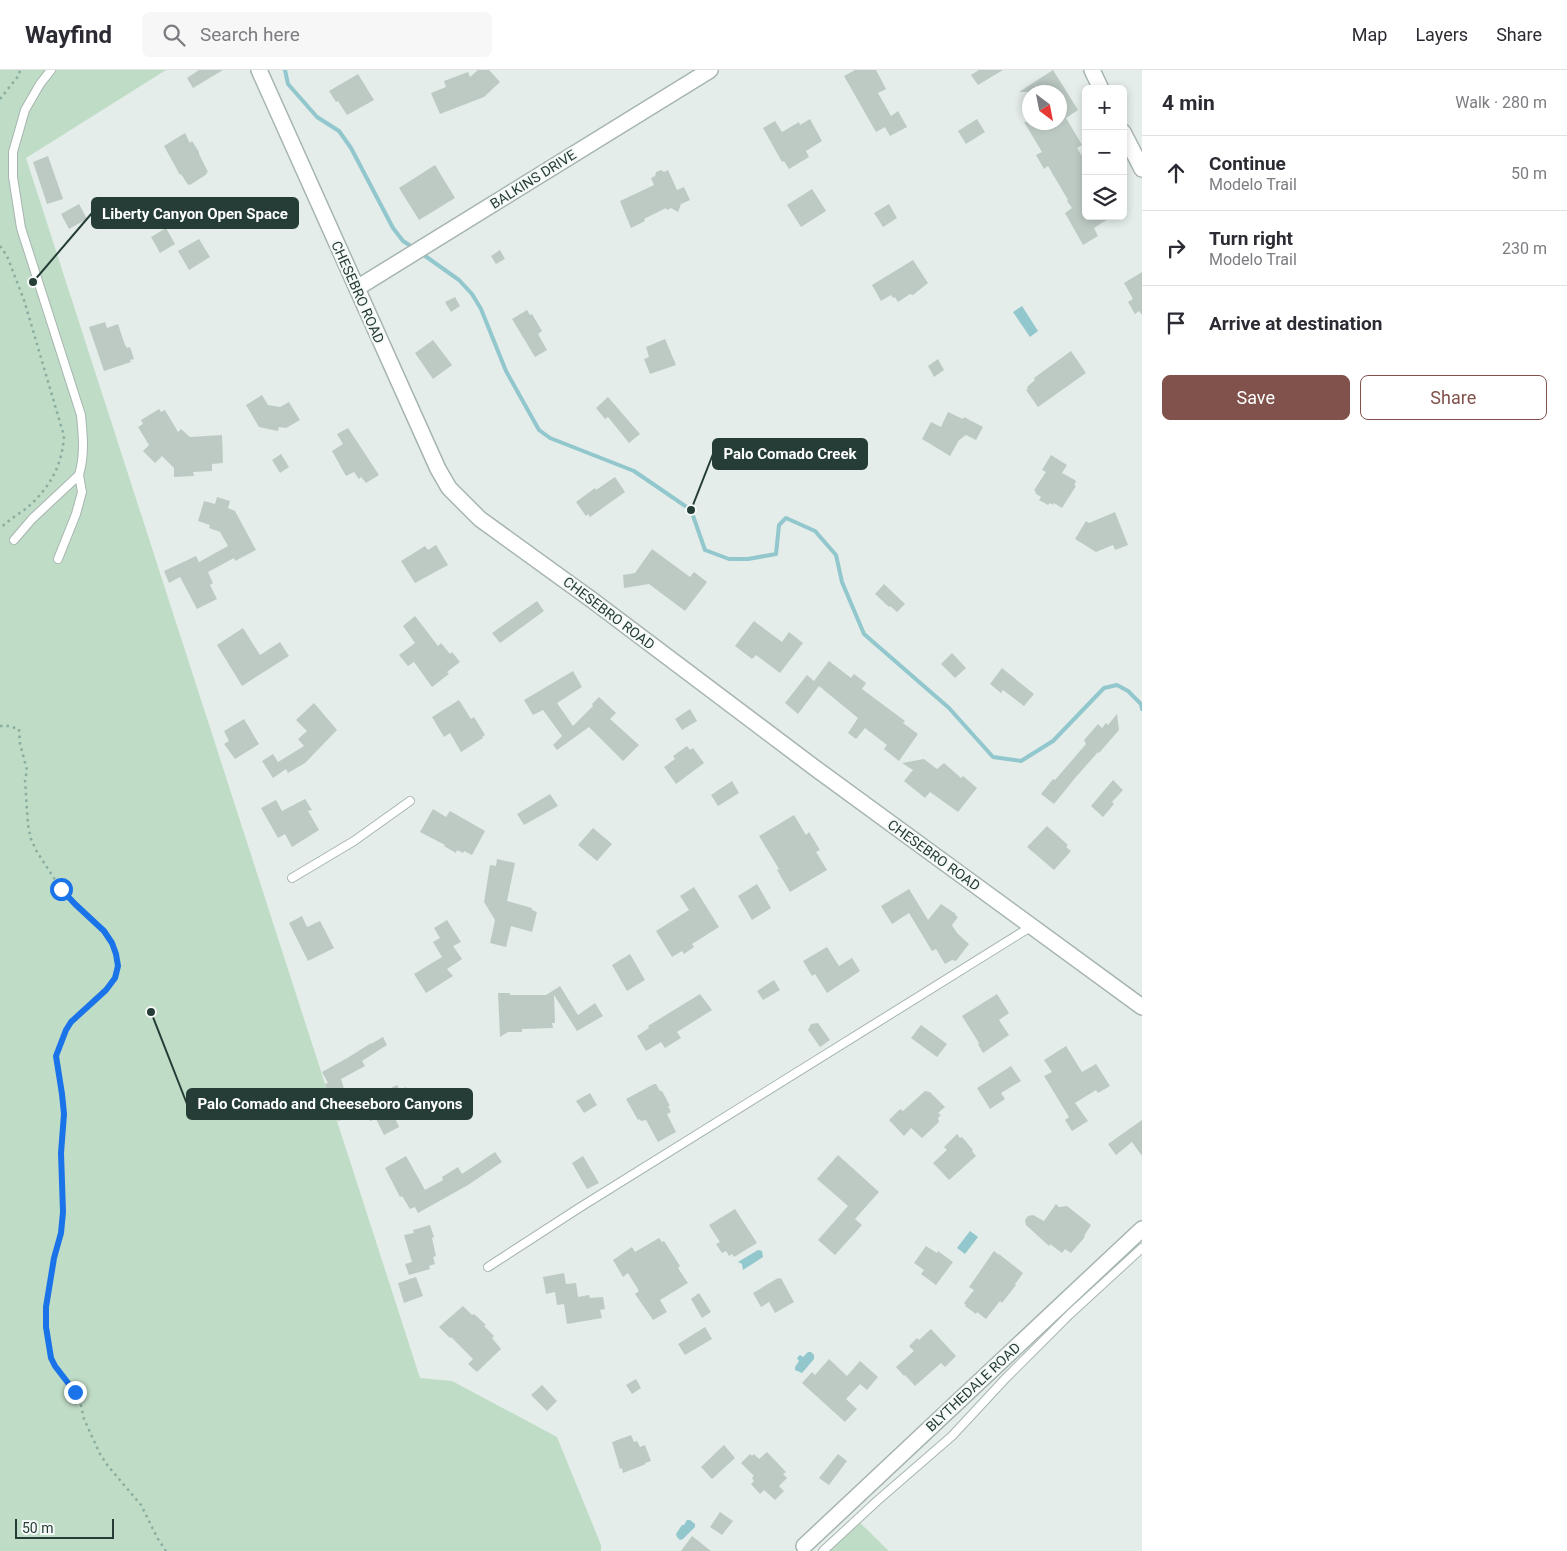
<!DOCTYPE html>
<meta charset="utf-8">
<style>
:root{--surface:#fff;--page:#f7f7f7;--text:#2b2b33;--muted:#7c7c81;--line:#e1e1e2;--accent:#80524b}
body{margin:0;font-family:Roboto,sans-serif;background:var(--page);color:var(--text)}
.controls{position:absolute;right:15px;top:15px;display:grid;overflow:hidden;border-radius:8px;box-shadow:0 2px 8px #0003}
.controls button{width:45px;height:45px;display:grid;place-items:center;padding:0;border:0;border-bottom:1px solid var(--line);background:var(--surface);color:var(--text);font:25px sans-serif}
.compass{position:absolute;left:1022px;top:15px;width:45px;height:45px;border-radius:50%;background:var(--surface);box-shadow:0 2px 8px #0003;rotate:148deg}
.scale{position:absolute;left:15px;bottom:12px;width:99px;box-sizing:border-box;padding-left:5px;border:2px solid #253d36;border-top:0;font-size:14px;line-height:18px;white-space:nowrap;color:#253d36;-webkit-text-stroke:4px #f5f9f7;paint-order:stroke}
.stop{position:absolute;width:15px;height:15px;margin:-11px;border:4px solid #1a73e8;border-radius:50%;background:#fff}
.stop.end{background:#1a73e8;border-color:#fff;box-shadow:0 1px 5px #0008}
.list{margin:0;padding:0;list-style:none}
h2{display:flex;justify-content:space-between;align-items:center;height:65px;margin:0;padding:0 20px;font-size:21px}
h2 small{font-size:16px;font-weight:400;color:var(--muted)}
.list li{display:grid;grid-template-columns:32px 1fr auto;gap:15px;align-items:center;box-sizing:border-box;height:75px;padding:0 20px;border-top:1px solid var(--line)}
.list b{display:block;font-size:19px;white-space:nowrap}
.list p{margin:0;font-size:16px;white-space:nowrap;color:var(--muted)}
.list em{font-size:16px;font-style:normal;color:var(--muted)}
.actions{display:flex;gap:10px;padding:15px 20px}
.actions a{flex:1;padding:11px 0;border:1px solid var(--accent);border-radius:8px;text-align:center;font-size:18px;color:var(--accent)}
.actions .main{background:var(--accent);color:#fff}
.icon{flex:none;width:28px;height:28px;fill:none;stroke:currentColor;stroke-width:2;stroke-linecap:round;stroke-linejoin:round}
.map{position:relative;flex:none;width:1142px;height:1481px;overflow:hidden}
header{display:flex;align-items:center;gap:30px;box-sizing:border-box;height:70px;padding:0 25px;background:var(--surface);border-bottom:1px solid var(--line)}
header strong{font-size:24px}
nav{display:flex;gap:28px;margin-inline-start:auto;font-size:18px}
.search{width:350px;height:45px;background:var(--page);display:flex;align-items:center;gap:12px;box-sizing:border-box;padding:0 18px;border-radius:8px;color:var(--muted);font-size:19px}
main{display:flex}
aside{flex:1;background:var(--surface)}
.map>svg:first-child{display:block}
</style>
<header>
<strong>Wayfind</strong>
<div class="search"><svg class="icon" aria-label="search" viewBox="0 0 24 24"><circle cx="10" cy="10" r="6"/><path d="M15 15l6 6"/></svg>Search here</div>
<nav><a>Map</a><a>Layers</a><a>Share</a></nav>
</header>
<main>
<div class="map">
<svg width="1142" height="1481" viewBox="0 0 1142 1481">
<rect width="100%" height="100%" fill="#e4ede9"/>
<g fill="#bfdcc6">
<path d="M0,0H166L26,88L420,1308L452,1311L557,1367L601,1475V1481H0Z"/>
<path d="M857,1450L889,1481H826Z"/>
</g>
<g fill="#91c7cd">
<path d="M1022,236L1038,261L1030,267L1013,242Z"/>
<path d="M970,1161L978,1167L965,1184L957,1178Z"/>
<path d="M758,1180L762,1181L763,1187L743,1200L742,1194L738,1192Z"/>
<path d="M808,1282H811L814,1285V1289L802,1303L795,1300V1297L799,1291L797,1288L800,1285L803,1287Z"/>
<path d="M687,1450H690L695,1454V1457L683,1469L680,1470L677,1467L676,1464L682,1455H684Z"/>
</g>
<g fill="none" stroke-linecap="round" stroke-linejoin="round">
<g stroke="#91c7cd" stroke-width="4">
<path d="M285,0L288,14L317,47L339,61L351,78L393,158L403,171L414,178"/>
<path d="M421,183L459,210L472,224L481,239L506,301L539,360L550,368L634,401L691,440L705,480L729,489H748L776,484L779,455L786,448L815,461L836,485L842,512L864,564L949,638L993,687L1021,691L1053,671L1104,618L1117,615L1128,621L1141,634L1142,639"/>
</g>
</g>
<g fill="#bdcac4">
<path d="M199,0H223L193,18L187,8Z"/>
<path d="M478,0H489L500,12L484,27L440,44L431,23L446,17L444,11L468,2L470,7Z"/>
<path d="M855,0H876L886,19L878,23L891,46L898,41L907,57L890,66L885,57L876,62L844,6Z"/>
<path d="M979,0H1003L978,15L971,5Z"/>
<path d="M1053,0L1078,40L1066,48L1082,75L1077,78L1086,92V146H1113L1094,158L1098,166L1083,175L1065,143L1072,138L1067,131L1068,130L1048,96L1044,99L1036,85L1042,82L1024,52H1060V22H1019Z"/>
<path d="M358,4L374,30L347,45L338,31L336,32L329,21Z"/>
<path d="M810,49L822,71L806,81L809,87L789,99L784,91L782,92L763,58L775,51L782,62L799,52L800,55Z"/>
<path d="M977,49L985,62L966,74L958,61Z"/>
<path d="M185,63L190,73L192,71L199,82V84L208,102L206,103L207,104L190,115L189,114L188,115L181,104L180,105L164,76Z"/>
<path d="M48,86L63,129L47,134L33,92Z"/>
<path d="M435,95L455,128L419,150L399,118Z"/>
<path d="M661,100L664,102L668,100L677,120L684,117L690,130L681,134L678,142L671,138L667,140L666,138L644,149L645,151L631,158L620,131L654,115L651,108L655,106L656,102Z"/>
<path d="M812,119L826,141L801,157L787,135Z"/>
<path d="M79,134L87,149L69,159L61,144Z"/>
<path d="M889,134L897,148L883,157L874,143Z"/>
<path d="M166,158L175,174L160,183L151,167Z"/>
<path d="M199,169L210,187L189,200L178,181Z"/>
<path d="M500,180L505,189L496,194L491,186Z"/>
<path d="M913,190L928,213L913,225L910,224L898,232L895,227L893,228L891,225L881,231L872,215Z"/>
<path d="M1142,202V245L1139,241L1135,244L1128,232L1133,229L1124,213Z"/>
<path d="M455,227L460,236L451,242L445,232Z"/>
<path d="M527,240L530,245L532,244L542,261L538,264L547,280L535,287L512,249Z"/>
<path d="M105,252L107,258L118,254L125,275L127,278L130,277L134,289L130,290L131,292L104,301L89,257Z"/>
<path d="M665,269L676,295L650,304L644,289L649,287L646,277Z"/>
<path d="M433,270L452,295L433,309L415,283Z"/>
<path d="M1071,281L1086,303L1038,337L1026,320L1028,319L1027,317L1035,310L1034,308Z"/>
<path d="M938,289L944,300L934,307L928,296Z"/>
<path d="M262,325L268,335L280,337L289,332L300,350L286,358L279,357L278,361L259,357L246,335Z"/>
<path d="M608,327L640,364L629,373L608,347L605,349L596,338Z"/>
<path d="M159,339L161,342L165,340L178,362L181,359L190,367L222,365L223,393L212,394V401L193,402L194,406L174,407V398L162,386L155,393L143,381L149,375L138,357L143,354L141,350Z"/>
<path d="M948,342L963,349L964,347L983,357L976,370L966,365L959,370L950,386L922,369L931,352L941,357Z"/>
<path d="M348,358L379,405L366,413L361,407L359,409L354,402L346,406L332,381L343,374L337,364Z"/>
<path d="M281,384L289,397L280,403L272,390Z"/>
<path d="M1051,385L1067,395L1062,403L1075,410L1076,412L1074,415L1076,416L1062,438L1054,433L1053,435L1050,433L1048,435L1039,430L1041,427L1035,423L1036,422L1034,420L1046,402L1042,400Z"/>
<path d="M615,407L625,422L590,447L588,444L586,446L576,432L595,418L596,420Z"/>
<path d="M217,427L230,431L228,438L235,441L256,480L235,491L234,488L208,502L213,513L210,515L217,529L197,539L180,507L169,513L164,501L196,486L199,492L228,476L220,462L209,458L210,455L198,451L204,431L215,434Z"/>
<path d="M1115,442L1128,475L1115,480L1113,475L1096,482L1075,469L1086,451L1089,453Z"/>
<path d="M436,475L448,495L415,513L401,491L425,476L428,480Z"/>
<path d="M652,479L690,507L694,502L707,512L685,541L649,514L624,518L623,505L635,503Z"/>
<path d="M884,514L905,534L897,542L890,536L889,537L875,524Z"/>
<path d="M537,531L544,541L500,573L492,563Z"/>
<path d="M415,546L438,576L441,573L450,584L452,582L460,592L447,602L449,604L432,617L414,592L408,596L399,585L415,573L403,556Z"/>
<path d="M754,551L782,572L789,562L803,573L780,603L756,585L752,589L735,576Z"/>
<path d="M243,558L260,585L280,572L289,586L242,616L217,575Z"/>
<path d="M952,583L966,598L955,608L941,594Z"/>
<path d="M829,591L851,608L854,604L866,613L862,619L905,651L903,653L918,664L899,691L884,679L887,675L865,658L856,669L848,663L858,648L819,616L798,644L785,633L807,605L814,611Z"/>
<path d="M1002,598L1034,624L1024,636L1003,620L1001,623L990,614Z"/>
<path d="M573,601L582,617L557,633L573,656L593,636L592,634L599,627L616,643L610,649L639,675L623,691L589,657L557,680L553,675L562,666L543,640L533,645L524,630Z"/>
<path d="M459,630L471,649L474,647L485,665L482,667L483,668L461,682L450,663L444,667L432,647Z"/>
<path d="M314,633L337,660L305,693L288,703L286,699L273,708L262,691L273,684L278,692L304,676L298,669L307,661L296,650Z"/>
<path d="M690,639L697,651L682,660L675,649Z"/>
<path d="M1117,644L1119,660L1099,683L1098,682L1075,708L1054,734L1041,724L1053,709L1055,710L1086,674L1084,670L1098,654L1102,658L1106,653L1108,655Z"/>
<path d="M244,649L259,674L235,689L224,674L229,671L224,661Z"/>
<path d="M687,676L690,680L693,678L704,693L676,714L664,697L675,689L673,686Z"/>
<path d="M924,689L937,699L944,693L961,708L963,706L977,718L958,742L930,722L925,728L904,711L913,700L902,693Z"/>
<path d="M1113,710L1123,720L1112,732L1114,734L1103,747L1091,736Z"/>
<path d="M732,711L739,723L718,736L711,725Z"/>
<path d="M550,724L558,736L524,755L517,744Z"/>
<path d="M305,729L312,740L308,741L319,760L292,777L285,764L278,768L261,738L276,730L282,741Z"/>
<path d="M433,739L446,747L450,741L485,761L472,785L464,781L463,783L457,780L456,783L444,776L445,775L420,762Z"/>
<path d="M794,745L806,765L809,762L820,780L816,782L827,800L790,822L777,800L779,799L759,766Z"/>
<path d="M1047,756L1068,775L1066,777L1071,781L1054,800L1027,777Z"/>
<path d="M593,758L612,774L597,791L578,775Z"/>
<path d="M497,789L515,793L507,831L532,838V840L537,842L532,862L511,856L506,877L490,873L495,850L484,832L490,795L496,796Z"/>
<path d="M757,814L771,838L752,850L738,826Z"/>
<path d="M694,817L719,857L692,874L694,877L684,884L682,881L672,887L656,861L689,840L680,826Z"/>
<path d="M909,819L928,850L941,834L956,844L955,845L958,847L952,855L957,863L969,874L956,891L952,890L945,894L936,879L932,881L909,843L892,854L881,836Z"/>
<path d="M302,846L307,857L320,851L334,878L308,891L289,853Z"/>
<path d="M447,850L461,872L453,876L462,889L447,899L453,906L426,923L414,904L442,887L433,872L440,868L434,858Z"/>
<path d="M827,877L839,896L852,888L860,901L827,923L815,904L812,906L803,891Z"/>
<path d="M630,884L645,910L627,921L612,895Z"/>
<path d="M774,910L780,920L763,930L757,921Z"/>
<path d="M560,916L578,945L595,933L603,946L577,961L554,925L555,953H552L553,958L522,959V962H508L500,967L498,923H510V925H546Z"/>
<path d="M700,924L712,940L677,962L681,968L665,978L661,972L646,981L637,966L649,958L648,956Z"/>
<path d="M997,924L1009,943L999,950L1009,965L983,983L978,974L979,973L962,946Z"/>
<path d="M818,953L830,970L820,977L808,960L811,954Z"/>
<path d="M921,955L947,974L937,987L911,968Z"/>
<path d="M383,967L387,975L362,991L365,996L341,1009L350,1038L397,1015L400,1020L406,1017L413,1031L397,1039V1044L395,1048L399,1057L384,1065L376,1049L370,1051L366,1042L338,1051L325,1014L328,1013L322,1002L349,987L371,973V974Z"/>
<path d="M1066,976L1082,1002L1096,994L1110,1016L1098,1023L1096,1020L1075,1033L1088,1051L1072,1061L1065,1050L1069,1047L1044,1006L1052,1002L1044,990Z"/>
<path d="M1011,996L1021,1011L1001,1023L1005,1029L990,1039L977,1018Z"/>
<path d="M654,1014H656L660,1021H662L670,1036H668L671,1042L667,1044L676,1062L658,1072L646,1050L641,1051L640,1049L638,1050L626,1029Z"/>
<path d="M925,1021L930,1022L945,1037L938,1043L941,1045L938,1048L939,1052L922,1068L911,1058L904,1066L889,1050L900,1039L903,1041Z"/>
<path d="M590,1023L597,1035L584,1043L576,1031Z"/>
<path d="M1142,1050V1086L1132,1072L1116,1085L1108,1074Z"/>
<path d="M957,1064L960,1068L962,1067L973,1080L972,1081L976,1086L949,1110L933,1093L947,1080L944,1077Z"/>
<path d="M495,1082L502,1092L468,1115L418,1143L415,1137L410,1139L402,1126L400,1127L385,1098L406,1086L425,1120L443,1110L442,1107L458,1097L462,1104Z"/>
<path d="M838,1085L879,1122L855,1149L862,1155L835,1185L818,1170L848,1136L817,1109Z"/>
<path d="M583,1086L599,1113L587,1119L572,1093Z"/>
<path d="M1056,1134L1059,1137L1067,1136L1091,1155L1084,1166L1085,1167L1071,1183L1065,1179L1062,1183L1050,1174L1049,1176L1026,1155L1025,1150L1028,1146L1033,1145L1044,1151Z"/>
<path d="M735,1139L757,1173L734,1187L732,1184L729,1186L726,1181L722,1183L716,1174L720,1172L709,1155Z"/>
<path d="M430,1155L434,1167L432,1168L436,1186L433,1187L435,1194L429,1196L430,1199L409,1205L405,1194L412,1192L404,1165L414,1163L413,1160Z"/>
<path d="M659,1168L662,1172L664,1171L680,1196L678,1198L688,1213L660,1230L667,1242L653,1250L635,1224L639,1221L628,1203L623,1207L613,1190L632,1177L635,1182Z"/>
<path d="M926,1176L937,1183L938,1181L953,1192L936,1215L921,1204L924,1200L914,1193Z"/>
<path d="M994,1181L999,1185V1184L1023,1203L1015,1214L1016,1215L1002,1233L1000,1231L986,1249L977,1242L976,1244L965,1236L966,1235L964,1233L974,1220L969,1217Z"/>
<path d="M564,1203L566,1214L576,1213L578,1227L589,1225L590,1228L603,1227L605,1239L600,1240L602,1248L567,1254L564,1234L557,1235L555,1222L546,1224L543,1207Z"/>
<path d="M416,1207L423,1226L404,1233L398,1213Z"/>
<path d="M778,1208L779,1209L781,1208L794,1232L775,1243L769,1232L761,1237L753,1223Z"/>
<path d="M699,1223L711,1242L702,1248L691,1229Z"/>
<path d="M463,1236L472,1245L474,1244L486,1255L484,1256L494,1266L492,1268L501,1279L477,1302L468,1294L473,1289L451,1267L450,1268L439,1257Z"/>
<path d="M705,1257L712,1269L685,1285L678,1274Z"/>
<path d="M931,1259L956,1286L945,1297L941,1293L915,1316L905,1305L904,1306L896,1297L914,1281L909,1276L917,1268L919,1270Z"/>
<path d="M829,1289L847,1306L860,1291L878,1307L867,1320L860,1314L846,1329L857,1339L845,1352L802,1313L812,1302L815,1305Z"/>
<path d="M636,1309L641,1318L632,1324L626,1315Z"/>
<path d="M542,1315L557,1331L547,1341L531,1325Z"/>
<path d="M631,1365L634,1372L637,1371L640,1377L645,1375L651,1391L645,1393L646,1394L623,1403L622,1398L620,1399L612,1372Z"/>
<path d="M724,1375L735,1388L712,1409L701,1397Z"/>
<path d="M767,1382L786,1402L783,1404L787,1408L779,1416L784,1421L775,1430L764,1420L760,1424L751,1414L754,1411L752,1408L754,1406L741,1393L750,1384L752,1386L754,1384L759,1389Z"/>
<path d="M838,1384L847,1391L829,1415L819,1408Z"/>
<path d="M720,1442L733,1451L722,1465L710,1457Z"/>
<path d="M692,1466L711,1481H681Z"/>
</g>
<g fill="none" stroke-linecap="round" stroke-linejoin="round">
<g stroke="#a7b5b0" stroke-width="10">
<g id="lane">
<path d="M51,0L40,14L25,40L13,82V107L21,158L81,345C83,366 85,384 79,405"/>
<path d="M14,470L32,449L79,405L82,422L76,444L58,489"/>
<path d="M292,808L354,771L410,731"/>
<path d="M488,1197L579,1138L1032,856"/>
<path d="M823,1481L877,1431L952,1366L1005,1309L1069,1245L1142,1178"/>
</g>
</g>
<g stroke="#a7b5b0" stroke-width="18">
<g id="street">
<path d="M259,0L438,399L449,418L480,449L592,530L815,698L1142,937"/>
<path d="M1092,0L1101,19"/>
<path d="M1123,62L1142,99"/>
<path d="M357,218L710,0"/>
<path d="M804,1476L1142,1159"/>
</g>
</g>
<g stroke="#87aea0" stroke-width="2.5" stroke-dasharray="2.5 4" stroke-linecap="butt">
<path d="M0,29L19,5L20,0"/>
<path d="M0,176L7,186L24,230L64,366C62,396 50,417 28,437C19,444 8,450 0,459"/>
<path d="M0,656H8L19,659L20,674L27,700L25,710L28,755L31,769L37,782L61,819L75,834L104,861L112,873L116,884L118,896L115,908L106,920L71,952L65,961L56,987L62,1024L64,1044L61,1083L63,1143L61,1163L54,1188L46,1237V1257L48,1277L51,1288L55,1296L75,1322L80,1331L84,1349L100,1384L108,1396L141,1435L158,1469L166,1481"/>
</g>
<use href="#lane" stroke="#fff" stroke-width="8"/>
<use href="#street" stroke="#fff" stroke-width="15"/>
</g>
<g fill="none" stroke-linecap="round" stroke-linejoin="round">
<path stroke="#1a73e8" stroke-width="6" d="M61,819L75,834L104,861L112,873L116,884L118,896L115,908L106,920L71,952L66,960L56,986L62,1024L64,1044L61,1083L63,1142L61,1163L54,1188L46,1237V1257L51,1288L55,1296L75,1322"/>
</g>
<g text-anchor="middle" dominant-baseline="central" stroke-width="4.5" stroke-linejoin="round" paint-order="stroke">
<g font-size="14" fill="#253d36" stroke="#f5f9f7">
<text transform="translate(533 109) rotate(-32)">BALKINS DRIVE</text>
<text transform="translate(358 222) rotate(66)">CHESEBRO ROAD</text>
<text transform="translate(609 543) rotate(37)">CHESEBRO ROAD</text>
<text transform="translate(934 785) rotate(36)">CHESEBRO ROAD</text>
<text transform="translate(973 1317) rotate(-43)">BLYTHEDALE ROAD</text>
</g>
</g>
<path fill="none" stroke="#253d36" stroke-width="2" d="M33 212L92 143M691 440L713 384M151 942L187 1034"/>
<g fill="#253d36" stroke="#f5f9f7" stroke-width="2">
<circle cx="33" cy="212" r="5"/>
<circle cx="691" cy="440" r="5"/>
<circle cx="151" cy="942" r="5"/>
</g>
<g fill="#253d36" stroke="#253d36" stroke-width="2">
<rect x="92" y="128" width="206" height="30" rx="5"/>
<rect x="713" y="369" width="154" height="30" rx="5"/>
<rect x="187" y="1019" width="285" height="30" rx="5"/>
</g>
<g font-size="15" text-anchor="middle" font-weight="bold" fill="#fff">
<text x="195" y="149">Liberty Canyon Open Space</text>
<text x="790" y="389">Palo Comado Creek</text>
<text x="330" y="1039">Palo Comado and Cheeseboro Canyons</text>
</g>
</svg>
<div class="controls">
<button>+</button>
<button>−</button>
<button><svg class="icon" aria-label="layers" viewBox="0 0 24 24"><path d="M12 4l9 5-9 5-9-5zM3 14l9 5 9-5"/></svg></button>
</div>
<svg class="compass" viewBox="-18 -18 36 36"><path d="M0-13l5 13h-10z" fill="#e53935"/><path d="M0 13l5-13h-10z" fill="#7c7c81"/></svg>
<div class="scale">50 m</div>
<div class="stop" style="left:61px;top:819px"></div>
<div class="stop end" style="left:75px;top:1322px"></div>
</div>
<aside>
<h2>4 min<small>Walk · 280 m</small></h2>
<ul class="list">
<li><svg class="icon" aria-label="ahead" viewBox="0 0 24 24"><path d="M12 20V5M6 11l6-6 6 6"/></svg><div><b>Continue</b><p>Modelo Trail</p></div><em>50 m</em></li>
<li><svg class="icon" aria-label="right" viewBox="0 0 24 24"><path d="M7 20v-9h11M14 6l5 5-5 5"/></svg><div><b>Turn right</b><p>Modelo Trail</p></div><em>230 m</em></li>
<li><svg class="icon" aria-label="arrive" viewBox="0 0 24 24"><path d="M6 21V4h12l-3 4 3 4H6"/></svg><div><b>Arrive at destination</b></div></li>
</ul>
<div class="actions"><a class="main">Save</a><a>Share</a></div>
</aside>
</main>
